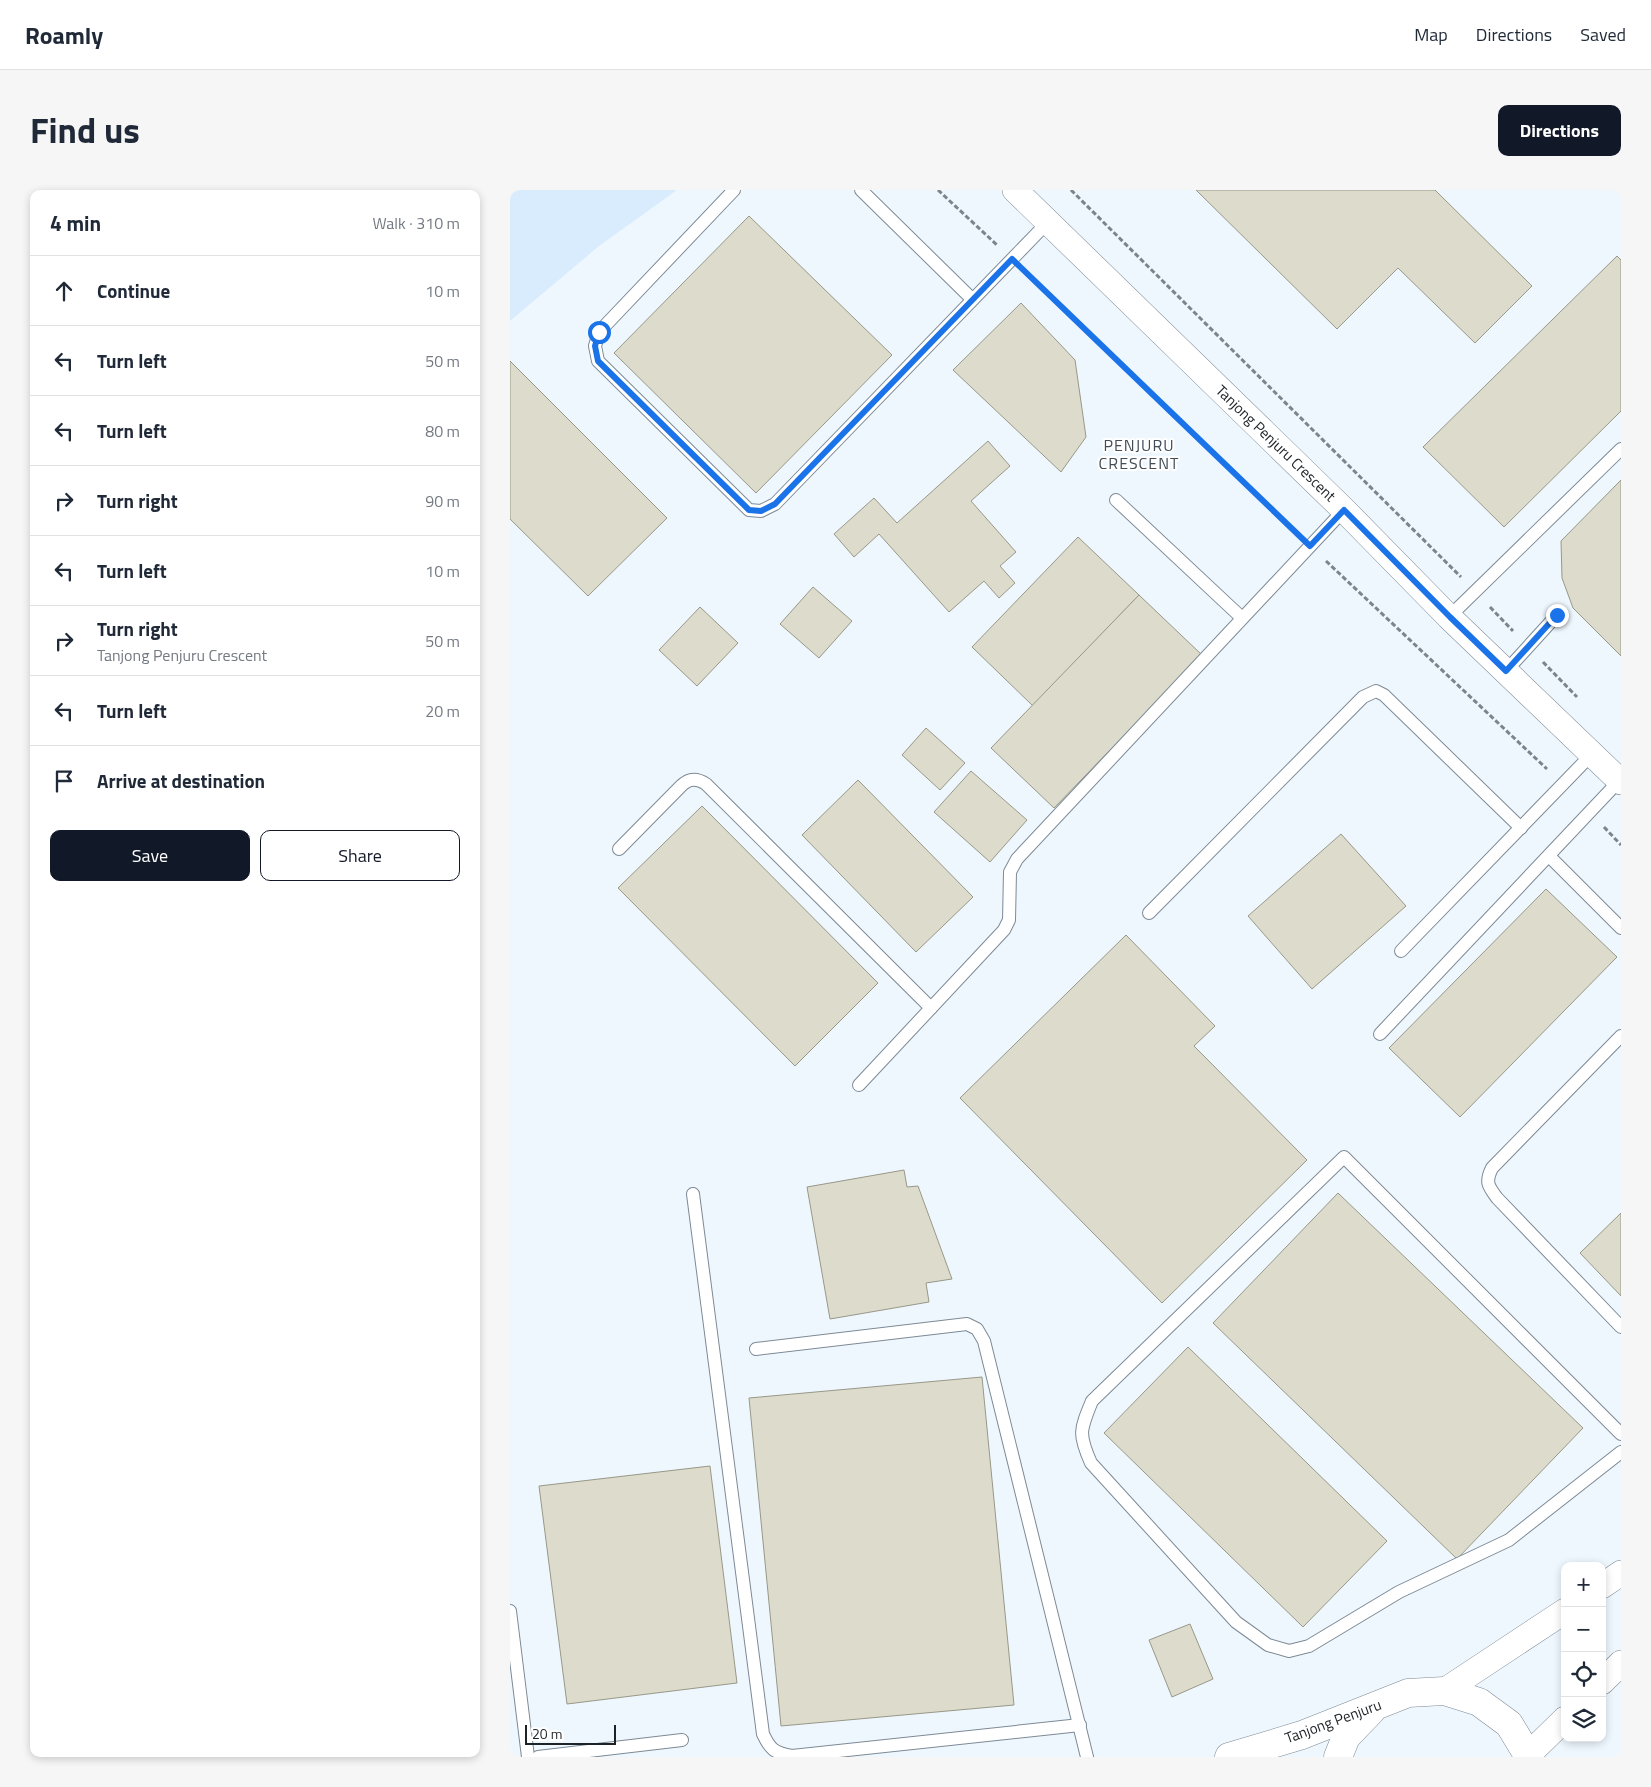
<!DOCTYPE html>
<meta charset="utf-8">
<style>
:root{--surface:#fff;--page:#f6f6f7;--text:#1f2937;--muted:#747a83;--line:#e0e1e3;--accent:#111827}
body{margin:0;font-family:"Titillium Web",sans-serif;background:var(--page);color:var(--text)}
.controls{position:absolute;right:15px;bottom:15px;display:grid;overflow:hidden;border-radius:10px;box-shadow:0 2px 8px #0003}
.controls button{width:45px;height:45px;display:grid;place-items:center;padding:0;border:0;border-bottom:1px solid var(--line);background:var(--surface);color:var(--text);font:25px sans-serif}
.scale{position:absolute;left:15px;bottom:12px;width:91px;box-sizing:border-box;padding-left:5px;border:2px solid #1d2226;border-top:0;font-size:14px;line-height:18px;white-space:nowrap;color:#1d2226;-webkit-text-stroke:4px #fff;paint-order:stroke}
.stop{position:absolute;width:15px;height:15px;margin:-11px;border:4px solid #1a73e8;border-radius:50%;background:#fff}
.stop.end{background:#1a73e8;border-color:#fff;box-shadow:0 1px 5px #0008}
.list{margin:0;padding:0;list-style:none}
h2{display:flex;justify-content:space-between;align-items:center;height:65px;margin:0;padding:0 20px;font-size:21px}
h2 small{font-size:16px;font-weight:400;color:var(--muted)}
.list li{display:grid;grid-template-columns:32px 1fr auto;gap:15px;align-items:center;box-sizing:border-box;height:70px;padding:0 20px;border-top:1px solid var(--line)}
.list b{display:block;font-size:19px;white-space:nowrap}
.list p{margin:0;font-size:16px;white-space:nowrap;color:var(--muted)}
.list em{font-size:16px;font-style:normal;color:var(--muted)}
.actions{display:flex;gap:10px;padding:15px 20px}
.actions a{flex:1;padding:11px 0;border:1px solid var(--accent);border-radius:10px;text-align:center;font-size:18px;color:var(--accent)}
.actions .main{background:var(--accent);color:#fff}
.icon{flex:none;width:28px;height:28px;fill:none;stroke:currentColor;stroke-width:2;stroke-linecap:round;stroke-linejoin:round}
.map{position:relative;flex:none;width:1111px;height:1567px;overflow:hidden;border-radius:10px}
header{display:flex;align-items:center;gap:30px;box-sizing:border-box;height:70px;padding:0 25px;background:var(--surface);border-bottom:1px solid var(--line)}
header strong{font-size:24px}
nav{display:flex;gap:28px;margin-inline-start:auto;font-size:18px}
.intro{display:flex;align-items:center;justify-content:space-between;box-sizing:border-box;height:120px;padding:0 30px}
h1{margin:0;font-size:35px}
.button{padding:12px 22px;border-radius:10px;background:var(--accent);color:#fff;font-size:18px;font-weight:700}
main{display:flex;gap:30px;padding:0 30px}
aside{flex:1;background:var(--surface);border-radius:10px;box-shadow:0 2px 8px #0003}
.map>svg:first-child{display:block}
</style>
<header>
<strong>Roamly</strong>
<nav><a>Map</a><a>Directions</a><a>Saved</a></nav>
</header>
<div class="intro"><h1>Find us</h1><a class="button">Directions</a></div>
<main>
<aside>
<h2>4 min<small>Walk · 310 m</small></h2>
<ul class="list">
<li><svg class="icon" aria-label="ahead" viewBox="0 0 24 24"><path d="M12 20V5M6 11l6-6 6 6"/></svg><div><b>Continue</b></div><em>10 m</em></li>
<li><svg class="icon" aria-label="left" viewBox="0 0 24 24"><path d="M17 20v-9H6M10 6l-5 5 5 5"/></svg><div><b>Turn left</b></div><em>50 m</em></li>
<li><svg class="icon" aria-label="left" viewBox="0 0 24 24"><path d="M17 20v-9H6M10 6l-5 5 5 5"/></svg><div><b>Turn left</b></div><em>80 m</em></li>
<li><svg class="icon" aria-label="right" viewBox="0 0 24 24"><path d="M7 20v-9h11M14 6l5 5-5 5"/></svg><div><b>Turn right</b></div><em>90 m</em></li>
<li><svg class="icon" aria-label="left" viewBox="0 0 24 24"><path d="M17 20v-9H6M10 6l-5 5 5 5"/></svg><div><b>Turn left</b></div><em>10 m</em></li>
<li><svg class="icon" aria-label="right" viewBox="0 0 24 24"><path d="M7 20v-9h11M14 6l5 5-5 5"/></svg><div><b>Turn right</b><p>Tanjong Penjuru Crescent</p></div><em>50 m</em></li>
<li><svg class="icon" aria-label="left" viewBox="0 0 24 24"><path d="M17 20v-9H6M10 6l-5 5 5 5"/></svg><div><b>Turn left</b></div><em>20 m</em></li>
<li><svg class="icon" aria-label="arrive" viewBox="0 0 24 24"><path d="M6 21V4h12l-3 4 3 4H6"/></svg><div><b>Arrive at destination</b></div></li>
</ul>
<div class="actions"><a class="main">Save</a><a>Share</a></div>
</aside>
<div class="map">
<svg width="1111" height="1567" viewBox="0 0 1111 1567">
<rect width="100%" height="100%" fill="#eff7fe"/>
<path fill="#d8ecfe" d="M0,0H167L89,56L0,131Z"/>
<g fill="#dddccc" stroke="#989888">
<path d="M686,0H925L1022,96L965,153L888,78L827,139Z"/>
<path d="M239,26L382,165L246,303L104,163Z"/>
<path d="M1107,66L1111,70V221L994,337L913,257Z"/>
<path d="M511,113L565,170L576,247L551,282L443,180Z"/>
<path d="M0,171L157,328L78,406L0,329Z"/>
<path d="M478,251L500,276L461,311L506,362L490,376L505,393L489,408L474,391L439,422L369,344L344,367L324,344L364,308L387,333Z"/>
<path d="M1111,290V466L1063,418L1052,388L1051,351Z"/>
<path d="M568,347L629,405L523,516L462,457Z"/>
<path d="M303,397L342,431L309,468L270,434Z"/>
<path d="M629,405L692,465L544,618L481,558Z"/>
<path d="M190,417L228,453L187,496L149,460Z"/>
<path d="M416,538L455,573L430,600L392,565Z"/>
<path d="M461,581L517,630L480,672L424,622Z"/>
<path d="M348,590L463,707L406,762L292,645Z"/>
<path d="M192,616L368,793L285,876L108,698Z"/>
<path d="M831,644L896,716L802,799L738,726Z"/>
<path d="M1036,699L1107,767L950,927L879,858Z"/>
<path d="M616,745L705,836L684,856L797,970L652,1113L450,908Z"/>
<path d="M394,980L397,997L408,996L442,1089L416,1093L419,1112L320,1129L297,997Z"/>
<path d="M828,1003L1073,1238L947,1369L703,1133Z"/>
<path d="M1111,1023V1106L1070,1063Z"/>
<path d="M678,1157L877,1351L793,1437L594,1243Z"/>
<path d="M472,1187L504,1515L271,1536L239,1208Z"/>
<path d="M200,1276L227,1493L57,1514L29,1296Z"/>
<path d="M680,1434L703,1489L662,1507L639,1450Z"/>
</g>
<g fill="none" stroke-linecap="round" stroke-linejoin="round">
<g stroke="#7d8a95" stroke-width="14">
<g id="lane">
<path d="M224,0L89,142L85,156L88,171L239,320L251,321L265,314L538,32"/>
<path d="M351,0L462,109"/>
<path d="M606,310L732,428"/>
<path d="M939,427L1111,259"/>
<path d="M996,481L1047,425"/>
<path d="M109,659L171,596C179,588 187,588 196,594L421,818"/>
<path d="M1039,666L1111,738"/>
<path d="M639,723L853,507L866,501L874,505L1011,638"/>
<path d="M891,761L1082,564"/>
<path d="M870,844L1109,591"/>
<path d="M1111,846L982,978C975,992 978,996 987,1008L1111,1137"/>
<path d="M349,895L494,740L499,730L500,682L507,669L834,320"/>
<path d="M183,1004L253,1544C260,1559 264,1563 282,1566L570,1535"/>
<path d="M246,1159L457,1134L467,1139L474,1151L577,1567"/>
<path d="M1111,1244L834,967L582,1211C570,1240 568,1244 581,1273L726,1432L758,1455L779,1461L799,1456L889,1402L999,1350L1111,1262"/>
<path d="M0,1421L18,1567"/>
<path d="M28,1567L172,1550"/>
</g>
</g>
<g stroke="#7d8a95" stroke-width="26">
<g id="street">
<path d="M505,0L834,320L939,427L1111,592"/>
<path d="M1092,1396L1111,1383"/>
<path d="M1092,1492L1111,1473"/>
<path d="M934,1501L1055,1421"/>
<path d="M1019,1564L1055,1529"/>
</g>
</g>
<g stroke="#7d8a95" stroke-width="29">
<g id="secondary">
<path d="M719,1567L792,1545L898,1503L934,1501L969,1512L999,1534L1019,1567"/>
<path d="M828,1567L836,1547L861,1521"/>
</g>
</g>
<g stroke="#7e858a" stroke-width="3" stroke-dasharray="5 2.5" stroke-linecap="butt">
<path d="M428,0L487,55"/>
<path d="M561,0L951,387"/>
<path d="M517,83L784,341"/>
<path d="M816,371L1037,579"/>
<path d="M980,417L1003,441"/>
<path d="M1033,472L1067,507"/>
<path d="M1094,637L1111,655"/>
</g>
<use href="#lane" stroke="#fff" stroke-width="12"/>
<use href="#street" stroke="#fff" stroke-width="25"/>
<use href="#secondary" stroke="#fff" stroke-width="28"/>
</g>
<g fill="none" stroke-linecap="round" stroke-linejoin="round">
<path stroke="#1a73e8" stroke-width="6" d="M89,142L85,156L88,171L239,320L251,321L265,314L502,69L800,356L834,320L940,427L996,481L1047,425"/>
</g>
<g text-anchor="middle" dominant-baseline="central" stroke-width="4" stroke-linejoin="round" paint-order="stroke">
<g font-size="15" fill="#1d2226" stroke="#fff">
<text transform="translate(766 253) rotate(44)">Tanjong Penjuru Crescent</text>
<text transform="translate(823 1531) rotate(-20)">Tanjong Penjuru</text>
</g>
<g font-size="16" letter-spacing="1" fill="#424d57" stroke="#fff">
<text x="629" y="255">PENJURU<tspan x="629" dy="18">CRESCENT</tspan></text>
</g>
</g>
</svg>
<div class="controls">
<button>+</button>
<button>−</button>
<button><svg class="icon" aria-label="locate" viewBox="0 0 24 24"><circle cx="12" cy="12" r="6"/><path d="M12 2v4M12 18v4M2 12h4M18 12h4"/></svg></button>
<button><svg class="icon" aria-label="layers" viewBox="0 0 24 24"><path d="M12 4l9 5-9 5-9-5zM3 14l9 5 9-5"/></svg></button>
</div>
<div class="scale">20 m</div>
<div class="stop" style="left:89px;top:142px"></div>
<div class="stop end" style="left:1047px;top:425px"></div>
</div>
</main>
